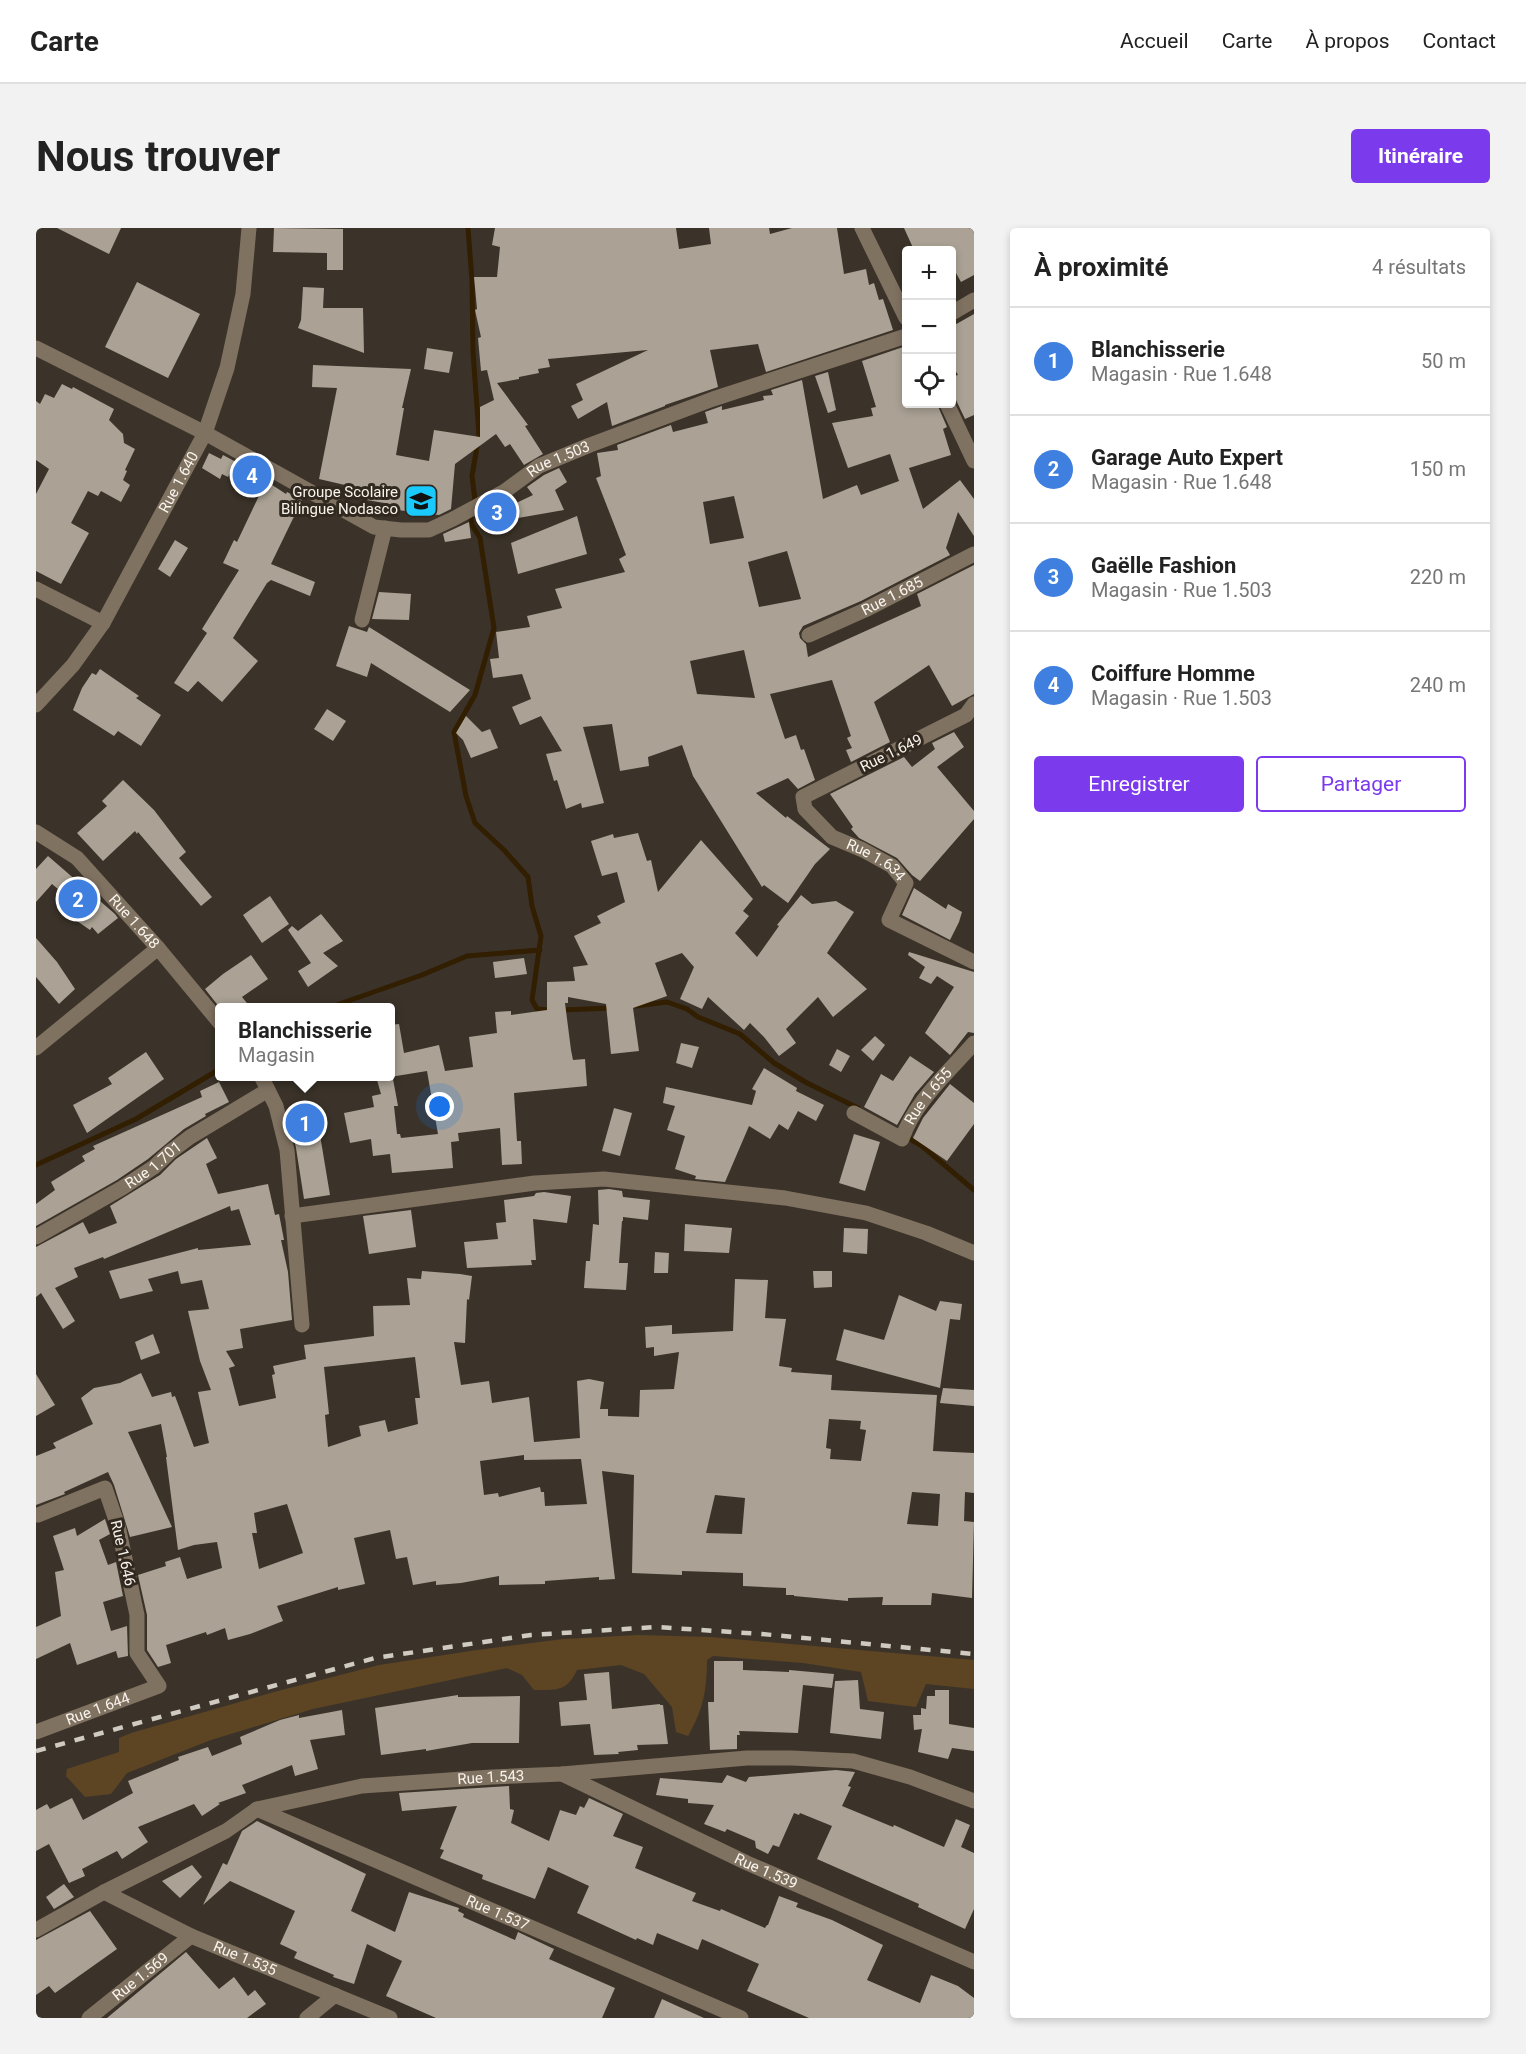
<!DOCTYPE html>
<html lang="fr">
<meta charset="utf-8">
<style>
:root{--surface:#fff;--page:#f2f2f2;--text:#222;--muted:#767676;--line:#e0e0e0;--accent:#7c3aed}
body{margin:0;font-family:Roboto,sans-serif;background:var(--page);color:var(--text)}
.controls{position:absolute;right:18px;top:18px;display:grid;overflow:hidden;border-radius:6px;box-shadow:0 3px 9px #0003}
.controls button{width:54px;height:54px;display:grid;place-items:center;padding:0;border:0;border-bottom:2px solid var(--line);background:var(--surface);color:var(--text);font:30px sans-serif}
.you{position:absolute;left:404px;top:879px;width:21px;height:21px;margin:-15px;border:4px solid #fff;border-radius:50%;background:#1a73e8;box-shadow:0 0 0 9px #1a73e833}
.badge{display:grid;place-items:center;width:39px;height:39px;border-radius:50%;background:var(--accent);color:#fff;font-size:20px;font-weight:700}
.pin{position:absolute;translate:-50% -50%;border:3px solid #fff;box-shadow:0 2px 6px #0006}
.popup{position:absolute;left:179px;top:775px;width:180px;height:78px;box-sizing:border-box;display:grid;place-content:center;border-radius:6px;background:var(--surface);filter:drop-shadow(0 2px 4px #0005);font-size:20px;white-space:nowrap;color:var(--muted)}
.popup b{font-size:22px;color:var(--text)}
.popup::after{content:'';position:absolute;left:50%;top:100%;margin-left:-12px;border:12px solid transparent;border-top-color:var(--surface)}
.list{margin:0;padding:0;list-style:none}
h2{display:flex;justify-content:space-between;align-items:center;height:78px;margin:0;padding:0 24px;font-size:26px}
h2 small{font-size:20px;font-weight:400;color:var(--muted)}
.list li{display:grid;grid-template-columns:39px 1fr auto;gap:18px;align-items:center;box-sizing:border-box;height:108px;padding:0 24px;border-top:2px solid var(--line)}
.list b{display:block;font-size:22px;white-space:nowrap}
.list p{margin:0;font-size:20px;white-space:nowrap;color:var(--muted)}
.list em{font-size:20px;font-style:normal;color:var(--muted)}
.actions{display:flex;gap:12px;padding:18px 24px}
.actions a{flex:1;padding:14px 0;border:2px solid var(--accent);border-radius:6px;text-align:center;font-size:21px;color:var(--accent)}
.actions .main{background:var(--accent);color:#fff}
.icon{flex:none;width:33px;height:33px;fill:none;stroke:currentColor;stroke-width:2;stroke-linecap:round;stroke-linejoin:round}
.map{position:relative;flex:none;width:938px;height:1790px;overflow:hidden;border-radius:6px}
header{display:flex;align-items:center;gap:36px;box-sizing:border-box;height:84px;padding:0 30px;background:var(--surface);border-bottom:2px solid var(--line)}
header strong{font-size:28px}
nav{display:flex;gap:33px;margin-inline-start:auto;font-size:21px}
.intro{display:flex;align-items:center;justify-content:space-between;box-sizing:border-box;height:144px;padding:0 36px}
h1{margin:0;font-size:42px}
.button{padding:15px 27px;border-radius:6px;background:var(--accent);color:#fff;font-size:21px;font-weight:700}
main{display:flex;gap:36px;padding:0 36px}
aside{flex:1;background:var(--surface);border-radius:6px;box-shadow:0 3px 9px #0003}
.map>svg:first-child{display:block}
</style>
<header>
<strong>Carte</strong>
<nav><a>Accueil</a><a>Carte</a><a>À propos</a><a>Contact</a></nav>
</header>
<div class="intro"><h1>Nous trouver</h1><a class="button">Itinéraire</a></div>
<main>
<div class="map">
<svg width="938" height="1790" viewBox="0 0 938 1790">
<rect width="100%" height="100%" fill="#3b3329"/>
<path fill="#5d4523" d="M602,1407L675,1409L938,1432V1461L890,1456L880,1479L832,1473L825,1444L767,1435L677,1428L671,1432C671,1462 667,1482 652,1508L640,1504L636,1479L608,1446L585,1437L541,1442C531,1464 520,1462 498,1462L486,1447L471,1440L277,1481L175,1512L91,1545L75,1566L49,1569L30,1548L31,1541L83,1524V1510L95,1505L238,1464L343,1437L441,1422L527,1411Z"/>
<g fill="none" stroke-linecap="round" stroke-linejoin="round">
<g stroke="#321e00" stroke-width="5">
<path d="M432,0L436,52L437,124L443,207L436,248L439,272L436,275"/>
<path d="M434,283L436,297L444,310L458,400L439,467L418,504L430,568L439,595L468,622L492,649L496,678L505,708L496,772L501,781L513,782"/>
<path d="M600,778L631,774L651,781L662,789L704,806L738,835L771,855L822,880"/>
<path d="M292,780L386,747L431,728L504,722"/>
<path d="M525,782L576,780"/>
<path d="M869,908L886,918L938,962"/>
<path d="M0,937L100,891L184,841"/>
</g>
</g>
<g fill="#aba295" fill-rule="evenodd">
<path d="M21,0H85L73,26Z"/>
<path d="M238,0L307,1V42H291V25L237,24Z"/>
<path d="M459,0H640L643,21L675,16L673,0H733L734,6L756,0H801L808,46L830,41L833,57L838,55L843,72L847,71L857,102L730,144L722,116L674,122L682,159L629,177V178L576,198L571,174L542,191L535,178L547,172L540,156L612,122L512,131L514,139L502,141L503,145L483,149V151L461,155L492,197L489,198L507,226L488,237L474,216L469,219L460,206L419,236L415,281L403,287L353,281L354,276L331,272L332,267L308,262L309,257L283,251L301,160L276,159L277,137L375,141L366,180H368L360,227L393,233L398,202L444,209V179L458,172L451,142L445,143L442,110L445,109L439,82L441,81L438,49H461L464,19L456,17Z"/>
<path d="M868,0H938V47L925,54L915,36V22H878Z"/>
<path d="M101,54L164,86L132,150L69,119Z"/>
<path d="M267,59L288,60L287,80H327L328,125L262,100L265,92Z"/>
<path d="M938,86V187L929,191L920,172L915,168V149L922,147L915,135V99Z"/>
<path d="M870,118V176H901L911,199L907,201L915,227L873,240L887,281L924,252L938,271V308L922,284L910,320L914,327L825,373L767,398L763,405L764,410L770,416L772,429L885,378L881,366L938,337V466L916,478L893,437L838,474L854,514L815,534L810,522L816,520L811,510L815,508L796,452L734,466L749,511L760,507L765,522L768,521L779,552L762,561L752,550L720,565L750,590L751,588L794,621L779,636L752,675L728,657L726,659L657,548L646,517L612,529L613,538L584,543L576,496L547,499L568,575L546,580L545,575L530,581L521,552L518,553L510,526L526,523L505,488L484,497L476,479L495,471L486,446L457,450L454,431L463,430L460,404L494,399L491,388L526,380L519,361L589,344L583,331L590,327L560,250L565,248L561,225L582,222L581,217L635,197L637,204L672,195L669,184L686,178V182L728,172L727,168L737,167L735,162L766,152L787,271L821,257L825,267L863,253L854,226L812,240L796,195L837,188L835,180L840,179L826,133ZM698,268L708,310L674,316L667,274ZM751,323L765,371L723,379L712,334ZM708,422L719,470L661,466L654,433Z"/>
<path d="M391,120L417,124L413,145L388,141Z"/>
<path d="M792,144L800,182L792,185L779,148Z"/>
<path d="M26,156L36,161L37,159L78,181L73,192L87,206L88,215L99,221L89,242L91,243L87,252L94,257L85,274L65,263L62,268L52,263L35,295L53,305L25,356L0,343V266L13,241L0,232V173L4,176L9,166L18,170Z"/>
<path d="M173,225L185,231L187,227L200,234L192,249L186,246L184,251L166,240Z"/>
<path d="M523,240L531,254L519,262L528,282L447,296L445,292L497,267L491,259L508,247Z"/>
<path d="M230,253L250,266L251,264L266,272L235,336L279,354L274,368L235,352L231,355L197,410L222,433L186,474L162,453L152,464L138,455L171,405L166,401L203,342L187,335L198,312L201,314Z"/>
<path d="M541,288L551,326L482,346L475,315Z"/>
<path d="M433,294L435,310L409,314L407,306Z"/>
<path d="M139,312L152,320L134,349L122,341Z"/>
<path d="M343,364L375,366L373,392L336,391Z"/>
<path d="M313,398L331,404L333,399L434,462L414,484L335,435L331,449L300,438Z"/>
<path d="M64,441L103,468L100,470L125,487L105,518L82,503L78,508L37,482L46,460L56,445L60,447Z"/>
<path d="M291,481L310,493L297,513L278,501Z"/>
<path d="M430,488L446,504L454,501L462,520L435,530L427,512L420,505Z"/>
<path d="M918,504L928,519L901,539L938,583V591L884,653L876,647L861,630L823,610L815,601L817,599L794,566L868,529L876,539L899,521L896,515Z"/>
<path d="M87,552L118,582L150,624L143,630L176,669L165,678L102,604L101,606L99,603L67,633L41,605L71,578L66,573Z"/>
<path d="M602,605L611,633L615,632L622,664L665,612L717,671L707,683L713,688L699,705L721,729L743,698L741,697L765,667L776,676L800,673L818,684L791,725L831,761L797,789L782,769L750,801L760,815L743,828L728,809L714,795L708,802L672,769L666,781L644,771L658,739L646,725L619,735L631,768L597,780L603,823L575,826L570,776L532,769V775H529L535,822L537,832L549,831L551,858L478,865L481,913H485L486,936L466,937L464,900L422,905L423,913L415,914L417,940L356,945L354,926L337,928L335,911L314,915L308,885L338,879L336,868L345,866L341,852L357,851L362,878H358L361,906H364L365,910L402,906L391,843L354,849V797L363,796L368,825L403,817L409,843L437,839L433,809L461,805L459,784L475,783V787L511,782V754L539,753L537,739L552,737L538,708L565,695L561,688L589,674L581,644L566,648L555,613L577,606L578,610Z"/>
<path d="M12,628L79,686L82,690L62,706L56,699L54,702L41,693L48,683L16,656L0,674V641Z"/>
<path d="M878,660L910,681L912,676L926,684L923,694L914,712L866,687Z"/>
<path d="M234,668L253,696L226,715L207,687Z"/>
<path d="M285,686L307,713L287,725L302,738L272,759L262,743L275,735L252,702L256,698L262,703Z"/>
<path d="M0,710L21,734L39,761L23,776L0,749Z"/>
<path d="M873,724L938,744V805L932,804L914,827L889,805L918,759L901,748L895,756L883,750L889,739L872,727Z"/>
<path d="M215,727L232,751L206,769L215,780H184L169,761L187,746Z"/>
<path d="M488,730L491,746L459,750L457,734Z"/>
<path d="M839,808L849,817L837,833L825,822Z"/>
<path d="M645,815L663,819L656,840L640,835Z"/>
<path d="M801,821L814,828L805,844L793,837Z"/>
<path d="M110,824L128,851L51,905L37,877L76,856L72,850Z"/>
<path d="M874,828L898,844L879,866L861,897L828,879L845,846L857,853Z"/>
<path d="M728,840L761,860L760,863L788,877L780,893L762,883L752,902L743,896L734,911L713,898L689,954L659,951L660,948L639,941L649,908L631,902L639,878L627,875L630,859L716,877L720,863L716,861Z"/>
<path d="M183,854L193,874L169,886L170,888L148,901L112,931L81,952L0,998V976L19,962L15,954L49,933L46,928L59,921L57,918L166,869L164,863Z"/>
<path d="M914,856L938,875V896L911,933L877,910L887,890Z"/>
<path d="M578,880L596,885L584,928L566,923Z"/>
<path d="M281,889L294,967L268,971L260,920L254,892Z"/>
<path d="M818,906L844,914L829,963L803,955Z"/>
<path d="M171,910L181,930L170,936L182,966L232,956L239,987L243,986L248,1012H245L252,1044L256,1092L204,1101L207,1120L190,1123L199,1138L193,1140L203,1178L240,1170L236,1147L239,1146L237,1138L270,1131L268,1117L338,1108L337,1078L374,1077L371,1050L385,1051L386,1043L424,1046L436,1048L433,1072L431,1071L429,1115L418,1114L425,1157L453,1153L456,1175L493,1169L498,1214L544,1210L541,1153L553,1151L568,1154L564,1181H572V1188L603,1189L604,1162L638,1161L643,1124L618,1128V1119L610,1120L609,1099L636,1097V1106L697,1103L699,1051L732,1052L729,1090L750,1091L743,1138L756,1140L755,1144L796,1147L795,1162L901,1167L897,1223L938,1225V1265L929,1264L928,1293L938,1294L936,1370L896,1365L895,1377H846L847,1369L812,1370V1373L758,1368V1367H750V1360L707,1358V1345L646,1343V1347L596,1345L598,1247L566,1243L579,1351L563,1352V1349L509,1353V1356L463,1357V1348L425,1355L400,1357V1353L377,1357L371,1329L360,1331L354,1302L318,1310L329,1356L302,1362V1359L241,1378L247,1393L214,1406L192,1412L189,1400L171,1407L170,1404L130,1417L135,1435L122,1439L111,1422V1387L102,1347L130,1338L129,1334L144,1329L151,1351L186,1340L181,1314L158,1317L142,1322L130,1229H131L125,1196L92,1204L136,1299L94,1309L78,1257L72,1244L28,1264L29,1266L0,1277V1228L20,1220L17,1215L57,1196L45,1170L58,1160L84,1155L105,1145L116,1169L135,1164L136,1169L139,1168L158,1219L173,1215L162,1164L175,1162L164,1133L152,1083L173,1081L166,1052L145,1056L142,1043L112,1051L117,1063L84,1071L73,1043L162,1020V1022L215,1017L203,981L195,983L194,978L68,1031L67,1029L38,1040L42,1049L19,1060L39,1093L27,1101L5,1065L0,1069V1019L47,994L53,1006L81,995L74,978L124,947L140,931ZM379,1129L384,1170H379L382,1196L352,1204L349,1192L323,1198L325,1208L292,1219L289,1187L293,1186L288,1139ZM793,1191L825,1193L824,1201L830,1202L825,1233L794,1231L795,1221L790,1220ZM488,1227V1232L545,1231L551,1276L509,1278L508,1264H505L504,1259L463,1269L462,1265L448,1267L444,1233ZM876,1264L904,1266L902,1298L871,1296ZM679,1267L709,1270L706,1306L670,1305ZM251,1276L267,1325L223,1341L216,1305H221L218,1285Z"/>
<path d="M573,961L586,963L587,969L614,972L612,992L587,989V993H586L583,1035H592L590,1062L548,1060L550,1033H554L557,996L563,997L562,962Z"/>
<path d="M508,964L535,968L531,995L497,991L500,1032H495L496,1037L431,1040L428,1014L462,1011L460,995L470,994L468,972L498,968L500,965Z"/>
<path d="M375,982L380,1019L333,1026L327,988Z"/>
<path d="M649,996L696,1000L693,1025L648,1023Z"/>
<path d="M808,1000L832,1001L831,1026L807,1024Z"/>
<path d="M619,1024L633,1025L632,1045H618Z"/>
<path d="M777,1043H796V1059L778,1060Z"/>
<path d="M863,1067L900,1083L904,1073L926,1076L924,1092L914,1091L904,1160L800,1132L808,1101L848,1112Z"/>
<path d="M117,1106L124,1125L105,1132L99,1114Z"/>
<path d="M0,1146L19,1177L0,1188Z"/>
<path d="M907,1160L938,1162V1178L904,1175Z"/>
<path d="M69,1291L74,1306L63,1312L72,1337L80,1334L87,1368L67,1374L75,1403L91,1398L92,1428L82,1430L80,1423L41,1437L34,1415L0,1431V1399L25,1388L19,1344L28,1342L17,1308L39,1300L41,1308Z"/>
<path d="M678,1433H707V1442L753,1444V1442L798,1446L796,1460L767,1457L762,1505L703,1503L704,1507H701V1521L674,1522L672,1474H678Z"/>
<path d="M573,1444L576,1481L624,1476V1477H627L632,1516L601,1517L602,1522L582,1524L583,1526L558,1527L554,1496L525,1498L523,1474L551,1472L548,1446Z"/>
<path d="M822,1452L824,1481L848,1484L845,1511L794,1505L799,1453Z"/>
<path d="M899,1462H913V1496L938,1500V1523L916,1520L912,1531L882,1524L886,1501L878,1502L877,1487H885V1480L890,1481L891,1468H899Z"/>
<path d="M422,1467V1469L484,1468L483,1515H436L390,1523V1521L345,1527L339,1480Z"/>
<path d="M306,1482L309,1507L274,1512L282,1541L259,1548L256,1537L206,1557L210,1565L182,1575L184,1576L166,1588L158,1576L102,1599L112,1614L86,1631L81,1623L46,1641L49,1648L33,1655L13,1616L0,1623V1582L11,1576L14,1581L36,1570L47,1592L97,1565L92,1553L143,1532L142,1529L172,1519L176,1528L206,1516L204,1509L244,1492L263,1487V1490Z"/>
<path d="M800,1542L819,1544L812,1558L815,1559L806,1578L857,1599L858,1597L908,1619L920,1591L934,1597L925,1619L938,1625V1681L929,1701L882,1679L883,1676L781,1631L796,1598L764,1585L763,1587L758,1585L743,1619L737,1617L732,1626L720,1620L719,1613L691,1601L689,1604L668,1596L678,1577L652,1575V1571L620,1567L624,1550L686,1555L691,1547L710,1554L713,1549Z"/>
<path d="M473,1558L474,1581L478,1582L475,1595L513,1613L524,1582L540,1587L544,1578L548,1580L553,1570L587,1586L577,1608L607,1619L599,1640L660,1665L656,1673L684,1683L685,1681L729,1700L731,1697H732L743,1668L762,1675L760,1679L796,1692L847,1717L831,1752L884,1775L895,1747L922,1758L938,1770V1790H773L711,1763L723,1736L666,1711L662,1722L621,1705L617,1717L601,1710L600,1712L541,1685L553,1658L512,1639L499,1671L446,1651L447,1647L404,1630L408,1622L404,1621L421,1578L366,1583L363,1565Z"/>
<path d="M221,1593L330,1646L315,1683L359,1704L373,1664L423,1680L422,1683L428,1686L427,1689L479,1712L482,1704L518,1721L513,1731L579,1760L566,1790H400L350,1768L366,1733L331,1716L318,1756L297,1749L298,1747L258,1730L261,1724L244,1716L259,1683L194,1653L167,1677L187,1635L191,1637L206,1603Z"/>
<path d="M156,1637L166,1649L144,1670L126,1653Z"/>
<path d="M28,1656L38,1669L18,1681L10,1669Z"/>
<path d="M54,1683L81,1721L19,1765L13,1758L0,1767V1712Z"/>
<path d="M150,1724L183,1761L198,1749L212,1768L219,1762L230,1776L211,1790H71Z"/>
<path d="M626,1771L639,1777L668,1790H618Z"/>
</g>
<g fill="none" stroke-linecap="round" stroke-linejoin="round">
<g stroke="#807261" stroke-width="15">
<path d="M826,0L870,90"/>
<path d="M916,85L938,72"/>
<path id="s1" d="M0,120L169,205L338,299L365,302H393L417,291L469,263L503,238L554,217L677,171L870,108"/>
<path d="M911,176L938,233"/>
<path d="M0,361L67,395"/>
<path d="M326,392L349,300"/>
<path id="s2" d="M773,407L829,382L938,326"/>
<path id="s3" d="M938,476L930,487L767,569L769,581L796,609L827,622L856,638L870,655L853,692L938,734"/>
<path id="s4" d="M0,604L41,630L122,720L184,795"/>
<path d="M0,820L122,720"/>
<path d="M225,848L240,878L251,922L266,1097"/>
<path id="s5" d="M818,885L866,911C878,874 913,844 938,815"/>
<path d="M256,988L499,955L568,951L749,970L830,985L890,1005L938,1025"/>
<path id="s6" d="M0,1009L86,960L118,939L134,924L154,909L232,862"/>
<path id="s7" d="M0,1504L123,1458L101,1425V1387L82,1298L69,1260L2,1287"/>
<path id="s8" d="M526,1546L711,1635L938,1734"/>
<path id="s9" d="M221,1581L705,1790"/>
<path id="s10" d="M68,1664L155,1708L354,1790"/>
<path id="s11" d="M0,1702L68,1664L190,1603L221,1581L326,1558L456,1549L526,1546L711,1530H756L817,1533L874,1549L938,1573"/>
<path id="s12" d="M53,1790L155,1708"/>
<path d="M271,1790L299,1767"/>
</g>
<path stroke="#807261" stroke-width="15" id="s13" d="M0,477L37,437L67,395L169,205L191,140L207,66L213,0"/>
<path stroke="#cfcac2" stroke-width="4.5" stroke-dasharray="10 10" stroke-linecap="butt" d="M0,1523L339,1430L495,1407L620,1399L726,1406L938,1426"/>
</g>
<defs>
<g id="school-square" transform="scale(1.725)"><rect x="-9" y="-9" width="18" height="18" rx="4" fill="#1bcafc" stroke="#31291f"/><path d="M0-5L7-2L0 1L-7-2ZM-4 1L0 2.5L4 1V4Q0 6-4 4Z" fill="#111"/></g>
</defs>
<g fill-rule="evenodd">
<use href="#school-square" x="385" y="273"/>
</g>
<g text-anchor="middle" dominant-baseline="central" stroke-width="6" stroke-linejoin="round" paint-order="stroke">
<g font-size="15" fill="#f8f3ec" stroke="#31291f">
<text stroke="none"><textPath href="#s1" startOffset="586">Rue 1.503</textPath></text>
<text stroke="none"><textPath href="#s13" startOffset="266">Rue 1.640</textPath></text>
<text stroke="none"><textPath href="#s2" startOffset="92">Rue 1.685</textPath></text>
<text transform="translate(855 525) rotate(-26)">Rue 1.649</text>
<text stroke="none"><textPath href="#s3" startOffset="297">Rue 1.634</textPath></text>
<text stroke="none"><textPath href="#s4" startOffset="134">Rue 1.648</textPath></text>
<text stroke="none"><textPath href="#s5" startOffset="105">Rue 1.655</textPath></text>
<text stroke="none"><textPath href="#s6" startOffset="138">Rue 1.701</textPath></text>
<text transform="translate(87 1325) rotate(77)">Rue 1.646</text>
<text stroke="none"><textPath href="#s7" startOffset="66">Rue 1.644</textPath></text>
<text stroke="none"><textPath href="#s11" startOffset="489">Rue 1.543</textPath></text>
<text stroke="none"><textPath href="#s8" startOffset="226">Rue 1.539</textPath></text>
<text stroke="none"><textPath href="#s9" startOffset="262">Rue 1.537</textPath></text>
<text stroke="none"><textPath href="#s10" startOffset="156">Rue 1.535</textPath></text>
<text stroke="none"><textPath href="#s12" startOffset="66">Rue 1.569</textPath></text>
</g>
<g font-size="15" fill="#f8f3ec" stroke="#31291f" text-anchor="end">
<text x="362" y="264">Groupe Scolaire<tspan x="362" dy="17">Bilingue Nodasco</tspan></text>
</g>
</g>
</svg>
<div class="controls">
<button>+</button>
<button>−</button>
<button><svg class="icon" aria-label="locate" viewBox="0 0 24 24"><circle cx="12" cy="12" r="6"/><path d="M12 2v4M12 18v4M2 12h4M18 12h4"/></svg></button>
</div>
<div class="you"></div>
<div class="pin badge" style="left:269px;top:895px;background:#3f7fe0">1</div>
<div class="popup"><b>Blanchisserie</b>Magasin</div>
<div class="pin badge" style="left:42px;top:671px;background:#3f7fe0">2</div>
<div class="pin badge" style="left:461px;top:284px;background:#3f7fe0">3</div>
<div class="pin badge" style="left:216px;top:247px;background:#3f7fe0">4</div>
</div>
<aside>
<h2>À proximité<small>4 résultats</small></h2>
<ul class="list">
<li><span class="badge" style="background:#3f7fe0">1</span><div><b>Blanchisserie</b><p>Magasin · Rue 1.648</p></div><em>50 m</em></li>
<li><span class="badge" style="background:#3f7fe0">2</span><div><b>Garage Auto Expert</b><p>Magasin · Rue 1.648</p></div><em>150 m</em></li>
<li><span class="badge" style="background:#3f7fe0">3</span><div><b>Gaëlle Fashion</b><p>Magasin · Rue 1.503</p></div><em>220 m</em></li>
<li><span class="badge" style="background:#3f7fe0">4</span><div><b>Coiffure Homme</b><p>Magasin · Rue 1.503</p></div><em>240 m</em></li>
</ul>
<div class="actions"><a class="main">Enregistrer</a><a>Partager</a></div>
</aside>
</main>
